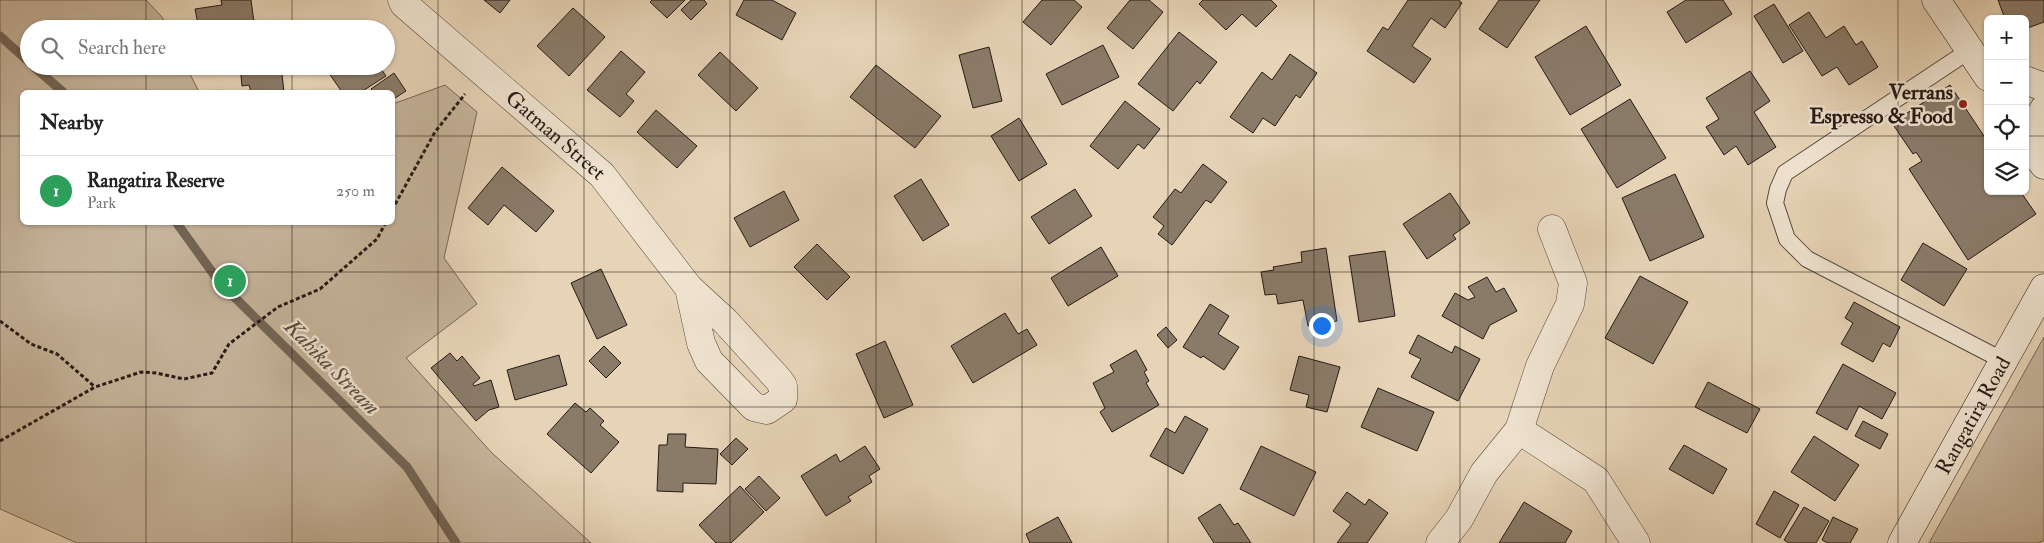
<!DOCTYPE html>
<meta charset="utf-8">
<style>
:root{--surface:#fff;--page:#f6f6f6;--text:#222;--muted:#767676;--line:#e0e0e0;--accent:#db2777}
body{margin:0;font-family:"IM FELL Double Pica",serif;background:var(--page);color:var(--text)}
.controls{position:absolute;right:15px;top:15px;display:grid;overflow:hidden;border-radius:8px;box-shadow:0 1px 4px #0004}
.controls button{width:45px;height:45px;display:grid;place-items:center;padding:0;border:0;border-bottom:1px solid var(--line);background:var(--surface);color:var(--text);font:25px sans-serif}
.you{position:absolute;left:1321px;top:325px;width:18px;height:18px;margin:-12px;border:4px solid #fff;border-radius:50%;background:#1a73e8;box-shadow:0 0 0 8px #1a73e833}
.badge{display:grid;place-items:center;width:32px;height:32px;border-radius:50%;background:var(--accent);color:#fff;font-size:16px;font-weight:700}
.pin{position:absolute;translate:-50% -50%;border:2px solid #fff;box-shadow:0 1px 5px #0006}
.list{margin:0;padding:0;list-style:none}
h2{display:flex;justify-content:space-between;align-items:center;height:65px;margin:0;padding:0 20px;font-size:21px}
h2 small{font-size:16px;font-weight:400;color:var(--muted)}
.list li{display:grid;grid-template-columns:32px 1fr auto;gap:15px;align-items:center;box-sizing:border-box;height:70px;padding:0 20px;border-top:1px solid var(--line)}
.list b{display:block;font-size:19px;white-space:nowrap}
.list p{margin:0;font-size:16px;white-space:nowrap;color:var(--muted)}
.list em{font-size:16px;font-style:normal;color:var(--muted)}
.icon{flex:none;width:28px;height:28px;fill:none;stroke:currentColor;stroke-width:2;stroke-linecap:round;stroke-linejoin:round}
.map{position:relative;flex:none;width:2044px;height:543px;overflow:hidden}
.search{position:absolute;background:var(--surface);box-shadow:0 1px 4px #0004;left:20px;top:20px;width:375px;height:55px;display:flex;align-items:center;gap:12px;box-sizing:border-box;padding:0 18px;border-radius:28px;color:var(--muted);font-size:19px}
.panel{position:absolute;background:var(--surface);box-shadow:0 1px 4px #0004;left:20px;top:90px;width:375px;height:135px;border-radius:8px}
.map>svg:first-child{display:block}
</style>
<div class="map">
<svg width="2044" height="543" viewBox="0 0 2044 543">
<rect width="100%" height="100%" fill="#e7d4b7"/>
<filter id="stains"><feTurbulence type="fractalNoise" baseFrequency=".004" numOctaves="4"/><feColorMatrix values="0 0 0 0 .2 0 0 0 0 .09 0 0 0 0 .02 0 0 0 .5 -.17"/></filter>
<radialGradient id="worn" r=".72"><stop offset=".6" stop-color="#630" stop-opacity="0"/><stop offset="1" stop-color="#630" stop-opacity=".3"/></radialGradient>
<g fill="#c6b49b" stroke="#766758">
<path d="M0,0H146L162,17L168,29H29V66H186L199,92H22V222H392L393,104L445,85L477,112L444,258L477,304L406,358L492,453L591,543H77L0,509Z"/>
<path d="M2044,337V540L2039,543H1929Z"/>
</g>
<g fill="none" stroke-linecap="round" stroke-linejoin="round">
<g stroke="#726455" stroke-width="9">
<path d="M0,36L29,62"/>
<path d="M33,66L63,92"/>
<path d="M176,222L220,283L407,467L456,543"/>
</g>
</g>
<g fill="#8a7b69" stroke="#261a15">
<path d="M221,0H251L254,22L217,29H199L195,9L222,5Z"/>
<path d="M484,0H510L500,13Z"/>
<path d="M652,0H685L667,18L650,2Z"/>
<path d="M691,0H704L707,4L691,20L681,10Z"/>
<path d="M744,0H772L796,13L782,40L736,15Z"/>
<path d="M1042,0H1074L1082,7L1051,45L1023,22Z"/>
<path d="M1130,0H1149L1163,12L1133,49L1107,28Z"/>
<path d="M1203,0H1271L1277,6L1256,27L1242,14L1226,30L1199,4Z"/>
<path d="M1408,0H1458L1462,3L1445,28L1431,18L1412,46L1431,59L1414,83L1367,51L1383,27L1388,30Z"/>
<path d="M1499,0H1540L1507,48L1479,29Z"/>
<path d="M1686,0H1723L1732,14L1686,43L1667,12Z"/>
<path d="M1998,0H2044V22L2025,29V19H2005Z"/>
<path d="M1774,4L1803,51L1783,63L1754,16Z"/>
<path d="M573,8L605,37L569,76L537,46Z"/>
<path d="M1809,12L1826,38L1844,26L1856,45L1862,41L1878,67L1849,85L1837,67L1822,76L1789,25Z"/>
<path d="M1586,26L1621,85L1570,115L1535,57Z"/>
<path d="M1179,32L1217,62L1200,84L1197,81L1173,111L1138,84Z"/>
<path d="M1103,45L1119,77L1062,105L1046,74Z"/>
<path d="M989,47L1002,101L973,108L959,55Z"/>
<path d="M621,51L645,72L626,94L634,101L620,117L587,90Z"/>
<path d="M720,52L758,88L736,111L698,75Z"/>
<path d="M1290,54L1317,73L1300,98L1296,95L1275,126L1263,118L1253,133L1230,117L1262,72L1272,80Z"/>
<path d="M876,65L941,116L915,148L850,97Z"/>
<path d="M240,66H281L284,92H267V91L251,92L249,85L242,86Z"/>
<path d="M324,66H379L386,76L361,92H342Z"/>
<path d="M1750,71L1770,101L1754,112L1776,147L1748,165L1736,146L1724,155L1706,127L1719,119L1706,98Z"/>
<path d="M394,73L406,91L392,100V92H374L371,89Z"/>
<path d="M1950,85L1988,142V191H2020L2036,214L1968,260L1909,169L1922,161L1916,152L1913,154L1892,123Z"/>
<path d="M1630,99L1666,158L1617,188L1581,129Z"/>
<path d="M1125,101L1160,129L1144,149L1138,144L1118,169L1090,146Z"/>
<path d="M656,110L697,146L677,168L637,132Z"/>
<path d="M1019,118L1047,164L1019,181L991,136Z"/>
<path d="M1203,164L1227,182L1211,203L1206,200L1172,245L1158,234L1164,226L1153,217L1175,189L1181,193Z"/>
<path d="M502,167L554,211L536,232L504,205L488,225L468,208Z"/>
<path d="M1675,174L1704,237L1650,261L1622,198Z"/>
<path d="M921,179L949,225L923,241L894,196Z"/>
<path d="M1075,189L1092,216L1049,244L1031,217Z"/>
<path d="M784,191L799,220L750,247L734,218Z"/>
<path d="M1450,193L1470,223L1453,235L1456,239L1427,259L1403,224Z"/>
<path d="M1923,243L1967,269L1944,306L1901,280Z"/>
<path d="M817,244L850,277L827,300L794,267Z"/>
<path d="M1101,247L1118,276L1068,306L1051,278Z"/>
<path d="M1326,248L1337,321L1308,326L1303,300L1278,304L1276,294L1265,295L1261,272L1274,270L1273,267L1302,262L1301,252Z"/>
<path d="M1385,251L1395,316L1359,322L1349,256Z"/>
<path d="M601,269L627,325L597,339L571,283Z"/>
<path d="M1640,276L1688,302L1653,364L1605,338Z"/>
<path d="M1487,277L1496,292L1504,288L1517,311L1490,325L1483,339L1442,316L1455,293L1468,300L1475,297L1468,287Z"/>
<path d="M1854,302L1900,327L1890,347L1883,343L1873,362L1841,344L1853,323L1845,318Z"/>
<path d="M1210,304L1229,316L1218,334L1239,347L1224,370L1203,356L1201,358L1183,347Z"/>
<path d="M1005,313L1018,334L1027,329L1037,345L973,383L951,346Z"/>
<path d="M1166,327L1177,340L1168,348L1157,335Z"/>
<path d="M1418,335L1452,353L1455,346L1480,359L1458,401L1411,377L1421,359L1409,353Z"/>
<path d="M885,341L913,405L884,418L856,354Z"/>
<path d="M604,346L621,363L606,378L589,361Z"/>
<path d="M1136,350L1147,370L1144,372L1149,381L1146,383L1159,405L1112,432L1100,412L1105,408L1093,383L1114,372L1110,365Z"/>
<path d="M450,353L457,361L462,356L480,378L473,384L474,386L491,380L499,407L489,410L476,421L431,368Z"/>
<path d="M559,355L567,385L515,400L507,370Z"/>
<path d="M1299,356L1340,367L1327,412L1306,407L1309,395L1290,390Z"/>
<path d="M1843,364L1896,393L1882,419L1859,406L1847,430L1816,413Z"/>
<path d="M1708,382L1760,409L1747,433L1695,407Z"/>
<path d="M1378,388L1434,412L1417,451L1361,427Z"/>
<path d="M575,403L586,412L590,408L604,421L600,425L619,442L591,473L547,434Z"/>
<path d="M1185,416L1208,429L1183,474L1150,456L1166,428L1175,433Z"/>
<path d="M1863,421L1888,434L1880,449L1855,436Z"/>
<path d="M668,434H686L685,447L718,449L716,484L683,483V492L657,491L659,445H667Z"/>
<path d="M1814,436L1859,465L1835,501L1791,472Z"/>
<path d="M736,438L748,449L732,465L720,454Z"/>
<path d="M1684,445L1727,469L1713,494L1669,469Z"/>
<path d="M865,446L880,469L869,476L872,482L848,497L851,501L826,516L801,476L836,454L840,462Z"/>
<path d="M1261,446L1316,472L1294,516L1240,489Z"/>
<path d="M759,476L780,498L766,511L745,489Z"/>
<path d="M740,486L764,512L731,543H716L699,525Z"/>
<path d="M1774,491L1799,505L1780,538L1756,524Z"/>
<path d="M1347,492L1365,505L1369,499L1388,513L1367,543H1337L1351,524L1333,511Z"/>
<path d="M1524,502L1572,531L1565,543H1499Z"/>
<path d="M1220,504L1234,525L1238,523L1251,543H1214L1198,518Z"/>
<path d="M1804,507L1829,521L1816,543H1789L1784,540Z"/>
<path d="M1058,517L1072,543H1030L1026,534Z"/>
<path d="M1833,517L1858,529L1850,543H1828L1822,540Z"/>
</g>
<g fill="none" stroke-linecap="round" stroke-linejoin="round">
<g stroke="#56483e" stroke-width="18">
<path id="lane" d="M1970,50L1785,173L1778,189L1775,203L1787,239L1807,259L2004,361"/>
</g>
<g stroke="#56483e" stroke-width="29">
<g id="street">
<path id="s1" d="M402,0L404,4L602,175L689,288L725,321L778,379L783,386V399L767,410L754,407L709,361L701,343L689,288"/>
<path d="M1519,430L1596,480L1636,543"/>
<path d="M1440,543L1459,519L1484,473L1519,430L1540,366L1570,304L1573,283L1552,229"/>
</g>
</g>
<g stroke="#261a15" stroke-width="29">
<g id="secondary">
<path d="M1936,0L1988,77"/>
<path d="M2025,80L2044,87"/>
<path d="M2044,109C2033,125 2030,149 2044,165"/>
<path id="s2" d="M1902,543L2044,288"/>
</g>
</g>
<g stroke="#261a15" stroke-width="3" stroke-dasharray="4 2.5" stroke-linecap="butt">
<path d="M392,210L435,132L465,94"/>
<path d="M0,321L31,344L57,354L95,387"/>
<path d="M0,441L95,387L141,372L156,373L184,379L212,373L229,344L278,307L320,289L377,239L386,222"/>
</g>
<use href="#lane" stroke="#efe3d0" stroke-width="16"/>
<use href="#street" stroke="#efe3d0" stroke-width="28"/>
<use href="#secondary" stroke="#efe3d0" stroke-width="28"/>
</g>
<path fill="none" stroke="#261a15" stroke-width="1" stroke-opacity="0.55" d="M146,0V29M292,0V29M438,0V543M584,0V543M730,0V543M876,0V543M1022,0V543M1168,0V543M1314,0V543M1460,0V543M1606,0V543M1752,0V543M1898,0V543M146,66V92M292,66V92M0,136H22M392,136H1988M2025,136H2044M146,222V543M292,222V543M0,272H2044M0,407H2044"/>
<circle fill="#8f2418" stroke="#efe3d0" stroke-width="2" cx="1963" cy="104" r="5"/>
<g text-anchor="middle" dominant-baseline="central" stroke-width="5" stroke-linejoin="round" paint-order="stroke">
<g font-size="21" font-weight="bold" fill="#261a15" stroke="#efe3d0" text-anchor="end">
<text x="1953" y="92">Verrans<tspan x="1953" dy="24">Espresso &amp; Food</tspan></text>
</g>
<g font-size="21" fill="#261a15" stroke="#efe3d0">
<text stroke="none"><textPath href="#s1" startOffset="205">Gatman Street</textPath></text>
<text stroke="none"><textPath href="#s2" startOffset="146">Rangatira Road</textPath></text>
</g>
<g font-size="22" font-style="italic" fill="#594b40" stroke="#efe3d0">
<text transform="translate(332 367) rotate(45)">Kahika Stream</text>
</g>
</g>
<rect width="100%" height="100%" filter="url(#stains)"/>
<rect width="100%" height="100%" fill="url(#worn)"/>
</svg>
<div class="controls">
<button>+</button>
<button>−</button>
<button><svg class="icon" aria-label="locate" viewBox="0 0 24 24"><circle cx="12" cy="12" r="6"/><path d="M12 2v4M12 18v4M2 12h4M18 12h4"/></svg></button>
<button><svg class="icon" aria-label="layers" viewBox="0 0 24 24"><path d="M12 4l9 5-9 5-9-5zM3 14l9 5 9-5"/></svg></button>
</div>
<div class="you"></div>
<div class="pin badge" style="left:230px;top:281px;background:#2e9e5b">1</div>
<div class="search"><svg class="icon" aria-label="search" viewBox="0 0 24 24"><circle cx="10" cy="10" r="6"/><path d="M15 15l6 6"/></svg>Search here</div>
<section class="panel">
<h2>Nearby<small></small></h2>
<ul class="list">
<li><span class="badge" style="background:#2e9e5b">1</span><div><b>Rangatira Reserve</b><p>Park</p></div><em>250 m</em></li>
</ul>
</section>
</div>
